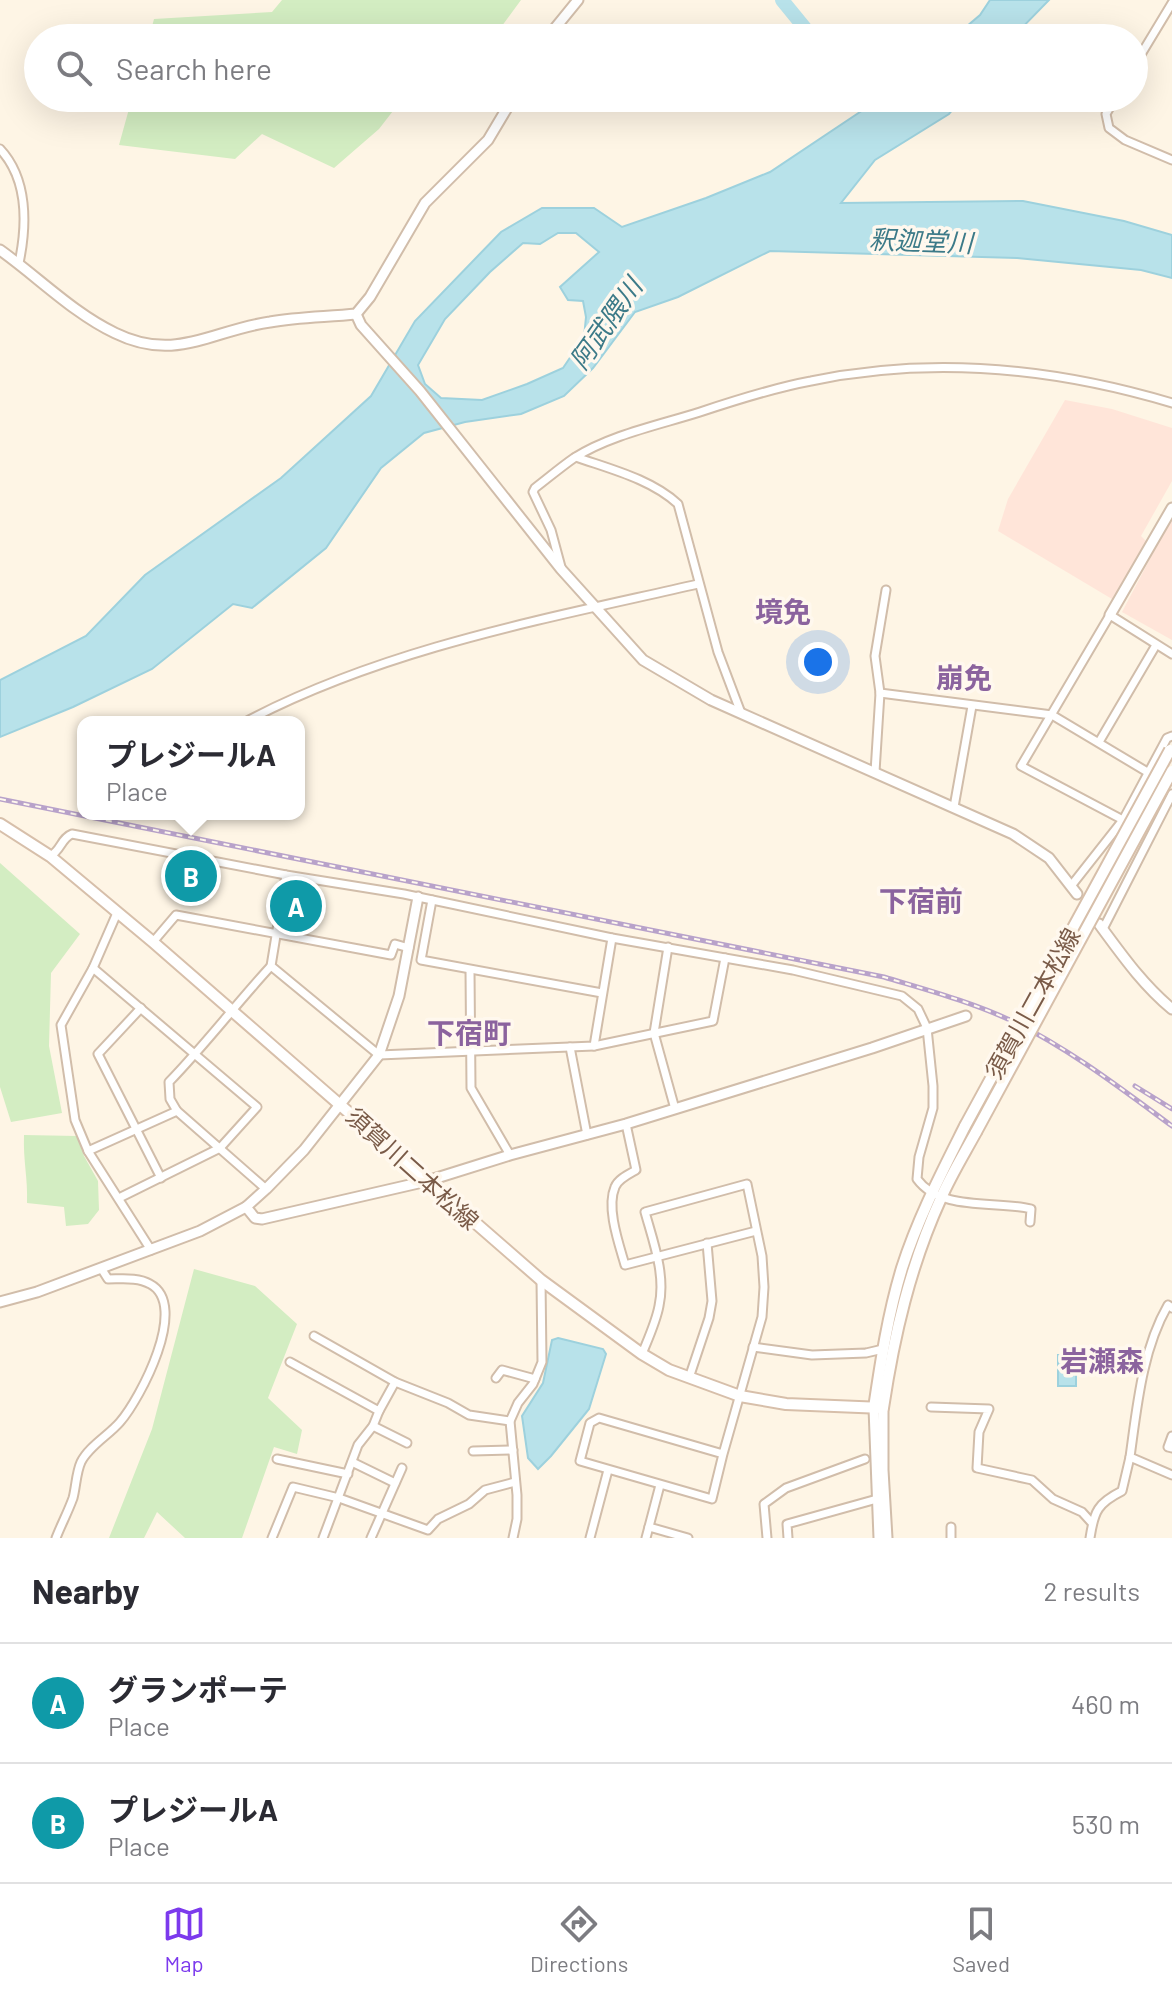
<!DOCTYPE html>
<meta charset="utf-8">
<style>
:root{--surface:#fff;--page:#f7f7f7;--text:#2b2b33;--muted:#7c7c81;--line:#e1e1e2;--accent:#7c3aed}
body{margin:0;font-family:Barlow,"Noto Sans JP",sans-serif;background:var(--page);color:var(--text)}
.you{position:absolute;left:818px;top:662px;width:28px;height:28px;margin:-20px;border:6px solid #fff;border-radius:50%;background:#1a73e8;box-shadow:0 0 0 12px #1a73e833}
.badge{display:grid;place-items:center;width:52px;height:52px;border-radius:50%;background:var(--accent);color:#fff;font-size:26px;font-weight:700}
.pin{position:absolute;translate:-50% -50%;border:4px solid #fff;box-shadow:0 2px 8px #0006}
.popup{position:absolute;left:77px;top:716px;width:228px;height:104px;box-sizing:border-box;display:grid;place-content:center;border-radius:16px;background:var(--surface);filter:drop-shadow(0 2px 6px #0005);font-size:26px;white-space:nowrap;color:var(--muted)}
.popup b{font-size:30px;color:var(--text)}
.popup::after{content:'';position:absolute;left:50%;top:100%;margin-left:-16px;border:16px solid transparent;border-top-color:var(--surface)}
.list{margin:0;padding:0;list-style:none}
h2{display:flex;justify-content:space-between;align-items:center;height:104px;margin:0;padding:0 32px;font-size:34px}
h2 small{font-size:26px;font-weight:400;color:var(--muted)}
.list li{display:grid;grid-template-columns:52px 1fr auto;gap:24px;align-items:center;box-sizing:border-box;height:120px;padding:0 32px;border-top:2px solid var(--line)}
.list b{display:block;font-size:30px;white-space:nowrap}
.list p{margin:0;font-size:26px;white-space:nowrap;color:var(--muted)}
.list em{font-size:26px;font-style:normal;color:var(--muted)}
.icon{flex:none;width:44px;height:44px;fill:none;stroke:currentColor;stroke-width:2;stroke-linecap:round;stroke-linejoin:round}
.map{position:relative;flex:none;width:1172px;height:1538px;overflow:hidden}
.search{position:absolute;background:var(--surface);box-shadow:0 8px 32px #0002;left:24px;right:24px;top:24px;height:88px;display:flex;align-items:center;gap:20px;box-sizing:border-box;padding:0 28px;border-radius:44px;color:var(--muted);font-size:30px}
.sheet{height:344px;background:var(--surface)}
nav{display:flex;justify-content:space-around;align-items:center;box-sizing:border-box;height:112px;border-top:2px solid var(--line);background:var(--surface);font-size:22px;color:var(--muted)}
nav a{display:grid;justify-items:center;gap:4px}
nav .on{color:var(--accent)}
.map>svg:first-child{display:block}
</style>
<div class="map">
<svg width="1172" height="1538" viewBox="0 0 1172 1538">
<rect width="100%" height="100%" fill="#fef5e5"/>
<g fill="#ffe5d9">
<path d="M1065,400L1112,409L1172,428V481L1141,536L1146,541L1112,599L998,531L1008,499Z"/>
<path d="M1172,517V640L1122,612Z"/>
</g>
<g fill="#d3edc2">
<path d="M282,0H521L493,38H149L154,19L272,12Z"/>
<path d="M132,98H403L379,129L334,168L262,134L235,159L119,145Z"/>
<path d="M0,863L80,934L51,973L49,1046L62,1113L11,1122L0,1087Z"/>
<path d="M24,1135L77,1136L84,1156L98,1181L99,1210L88,1224L66,1226L64,1207L27,1203C28,1178 23,1161 24,1135Z"/>
<path d="M194,1269L255,1286L297,1324L268,1398L302,1430L297,1454L274,1447L242,1538H185L157,1512L144,1538H109L152,1429Z"/>
</g>
<g fill="#b8e2ea" stroke="#9dd1dd" stroke-width="2" fill-rule="evenodd">
<path d="M990,0H1049L1012,38H953L980,15Z"/>
<path d="M881,98H962L949,114L875,160L841,203L1023,201L1124,221L1172,235V278L1141,270L1017,258L770,251L678,297L635,312L593,368L564,396L521,414L465,422L424,433L381,468L326,548L252,608L233,604L152,669L73,707L0,737V680L86,636L145,575L281,478L371,396L415,321L501,232L542,208H594L622,227L706,198L770,172ZM558,233H576L599,252L560,287L568,300L583,301L586,317L584,337L563,368L527,384L482,400L441,398L425,384L418,365L445,319L490,272L523,243L540,244Z"/>
<path d="M558,1338L603,1349L606,1354L589,1409L551,1456L538,1469L528,1458L522,1416L543,1383L552,1340Z"/>
<path d="M1058,1355L1076,1356V1386H1058Z"/>
</g>
<g fill="none" stroke-linecap="round" stroke-linejoin="round">
<path stroke="#b8e2ea" stroke-width="14" d="M782,0L813,38"/>
<g stroke="#d1bdaa" stroke-width="11">
<g id="minor">
<path d="M1134,66L1172,3"/>
<path d="M1115,98L1106,114L1109,128L1125,140L1172,160"/>
<path d="M0,149C28,179 27,225 19,263"/>
<path d="M576,457C610,469 651,479 678,504L718,652L741,713"/>
<path d="M561,567L551,530L533,492L535,488C548,478 561,467 574,458C610,435 659,425 700,412C736,400 773,388 811,381C931,356 1055,368 1172,403"/>
<path d="M880,693L1052,715L1149,773"/>
<path d="M245,722C385,648 545,619 698,584"/>
<path d="M1099,742L1156,645"/>
<path d="M875,772L880,693L875,656L886,590"/>
<path d="M954,807L972,706"/>
<path d="M1123,820L1021,766L1110,615L1172,654"/>
<path d="M50,856C61,851 61,838 72,834L286,875L404,894L612,938L793,970L902,996L918,1009L927,1028L933,1086V1108L919,1157L917,1179C941,1212 996,1200 1031,1209L1030,1222"/>
<path d="M286,875L271,966L379,1055L594,1046L713,1021L725,958"/>
<path d="M1071,886L1123,820L1167,738L1172,736"/>
<path d="M432,900L421,960L602,993"/>
<path d="M117,913L93,968L61,1025L75,1120L88,1151L151,1250"/>
<path d="M1103,929L1172,794"/>
<path d="M153,942L176,915L391,955L395,944L409,948"/>
<path d="M668,947L654,1033L675,1109"/>
<path d="M93,968L257,1107L220,1148L119,1198"/>
<path d="M470,970L471,1088L510,1155"/>
<path d="M141,1008L98,1054L161,1178"/>
<path d="M594,1046L612,938"/>
<path d="M570,1047L587,1135"/>
<path d="M626,1124L636,1170C629,1174 618,1179 615,1187C606,1208 619,1244 625,1265L756,1231"/>
<path d="M88,1151L177,1111"/>
<path d="M266,1189L177,1111L170,1099L169,1082C205,1045 236,1004 271,966"/>
<path d="M1172,1308L1168,1305C1142,1350 1137,1407 1130,1457L1172,1475"/>
<path d="M314,1336L395,1382"/>
<path d="M753,1347L812,1355L866,1353L883,1349"/>
<path d="M642,1354C648,1339 656,1322 659,1306C666,1275 653,1241 645,1212L747,1184L762,1256L764,1287L762,1317L723,1454L599,1418L590,1423L580,1461L712,1499L723,1454"/>
<path d="M290,1362L379,1411L395,1382L448,1403L469,1415L510,1421"/>
<path d="M496,1378L502,1370L535,1379"/>
<path d="M689,1378L709,1318L712,1301L707,1243"/>
<path d="M931,1407L989,1409L979,1432L977,1468L1032,1480L1053,1499L1082,1512L1092,1523"/>
<path d="M373,1426L407,1443"/>
<path d="M1172,1436L1168,1447L1172,1448"/>
<path d="M473,1451L513,1450"/>
<path d="M277,1459L348,1474"/>
<path d="M352,1462L395,1483"/>
<path d="M649,1527L688,1538"/>
<path d="M951,1527V1538"/>
<path d="M56,1538C61,1525 68,1512 73,1498C76,1487 76,1473 81,1462C89,1446 109,1435 120,1422C140,1399 190,1305 150,1284C138,1277 122,1279 108,1279L101,1268"/>
<path d="M272,1538L293,1487L339,1498L428,1530L438,1519L469,1504L485,1490L515,1482"/>
<path d="M323,1538L358,1445L373,1426L379,1411"/>
<path d="M371,1538L402,1468"/>
<path d="M513,1538L517,1519V1495L510,1421L518,1403L533,1384L542,1362L541,1280"/>
<path d="M590,1538L608,1470"/>
<path d="M646,1538L660,1485"/>
<path d="M767,1538L764,1504L786,1488L865,1459"/>
<path d="M788,1538L787,1524L877,1499"/>
<path d="M1090,1538C1094,1511 1098,1503 1122,1491L1130,1457"/>
</g>
</g>
<g stroke="#d1bdaa" stroke-width="13">
<g id="tertiary">
<path d="M547,38L578,0"/>
<path d="M0,250C38,277 73,313 115,333C176,363 212,330 270,322C298,317 327,317 356,314L370,297L425,203L488,140L513,98"/>
<path d="M356,314L361,325L420,391L561,569L643,660L711,700L1013,834L1049,858L1077,894"/>
<path d="M1110,615L1172,508"/>
<path d="M1099,924C1122,955 1142,984 1172,1009"/>
<path d="M246,1207L255,1218L262,1219L427,1181L510,1155L626,1124L872,1048L966,1016"/>
<path d="M0,1302L37,1292L200,1231L246,1207L266,1189L304,1150L379,1055L399,996L418,897"/>
<path d="M874,1408L879,1538"/>
<path d="M883,1408V1470L887,1538"/>
</g>
</g>
<g stroke="#d7bfaa" stroke-width="14">
<g id="secondary">
<path d="M0,824L50,856L153,942L541,1280L642,1354L669,1370L740,1396L786,1404L883,1408C894,1335 910,1266 941,1198C951,1175 964,1154 976,1132"/>
<path d="M874,1408C881,1361 888,1314 902,1268C918,1218 942,1172 965,1126"/>
</g>
</g>
<use href="#minor" stroke="#fff" stroke-width="7"/>
<use href="#tertiary" stroke="#fff" stroke-width="9"/>
<use href="#secondary" stroke="#fff" stroke-width="10"/>
<g stroke="#b8a2ca" stroke-width="5">
<g id="rail">
<path d="M0,799L884,977C927,990 972,1002 1012,1021C1067,1047 1123,1090 1172,1126"/>
<path d="M1135,1086L1172,1109"/>
</g>
</g>
<use href="#rail" stroke="#fff8ee" stroke-width="2" stroke-dasharray="6" stroke-linecap="butt"/>
<g stroke="#d7bfaa" stroke-width="14" stroke-linecap="butt">
<g id="secondary-bridge">
<path d="M965,1126L1170,750"/>
<path d="M976,1132L1172,771"/>
</g>
</g>
<use href="#secondary-bridge" stroke="#fff" stroke-width="10"/>
</g>
<g text-anchor="middle" dominant-baseline="central" stroke-width="7" stroke-linejoin="round" paint-order="stroke">
<g font-size="24" fill="#7a5b48" stroke="#fff8ee">
<text transform="translate(1032 1003) rotate(-61)">須賀川二本松線</text>
<text transform="translate(413 1168) rotate(42)">須賀川二本松線</text>
</g>
<g font-size="26" font-style="italic" fill="#3c7a88" stroke="#fff8ee">
<text transform="translate(921 240) rotate(2)">釈迦堂川</text>
<text transform="translate(605 323) rotate(-55)">阿武隈川</text>
</g>
<g font-size="28" font-weight="bold" fill="#8b639e" stroke="#fff8ee">
<text x="783" y="611">境免</text>
<text x="964" y="677">崩免</text>
<text x="921" y="900">下宿前</text>
<text x="469" y="1032">下宿町</text>
<text x="1102" y="1360">岩瀬森</text>
</g>
</g>
</svg>
<div class="you"></div>
<div class="pin badge" style="left:296px;top:906px;background:#0f9aa8">A</div>
<div class="pin badge" style="left:191px;top:876px;background:#0f9aa8">B</div>
<div class="popup"><b>プレジールA</b>Place</div>
<div class="search"><svg class="icon" aria-label="search" viewBox="0 0 24 24"><circle cx="10" cy="10" r="6"/><path d="M15 15l6 6"/></svg>Search here</div>
</div>
<section class="sheet">
<h2>Nearby<small>2 results</small></h2>
<ul class="list">
<li><span class="badge" style="background:#0f9aa8">A</span><div><b>グランポーテ</b><p>Place</p></div><em>460 m</em></li>
<li><span class="badge" style="background:#0f9aa8">B</span><div><b>プレジールA</b><p>Place</p></div><em>530 m</em></li>
</ul>
</section>
<nav>
<a class="on"><svg class="icon" aria-label="map" viewBox="0 0 24 24"><path d="M3 6l6-2 6 2 6-2v14l-6 2-6-2-6 2zM9 4v14M15 6v14"/></svg>Map</a>
<a><svg class="icon" aria-label="directions" viewBox="0 0 24 24"><path d="M12 3l9 9-9 9-9-9zM9 14v-3h6M13 9l2 2-2 2"/></svg>Directions</a>
<a><svg class="icon" aria-label="saved" viewBox="0 0 24 24"><path d="M7 4h10v16l-5-4-5 4z"/></svg>Saved</a>
</nav>
